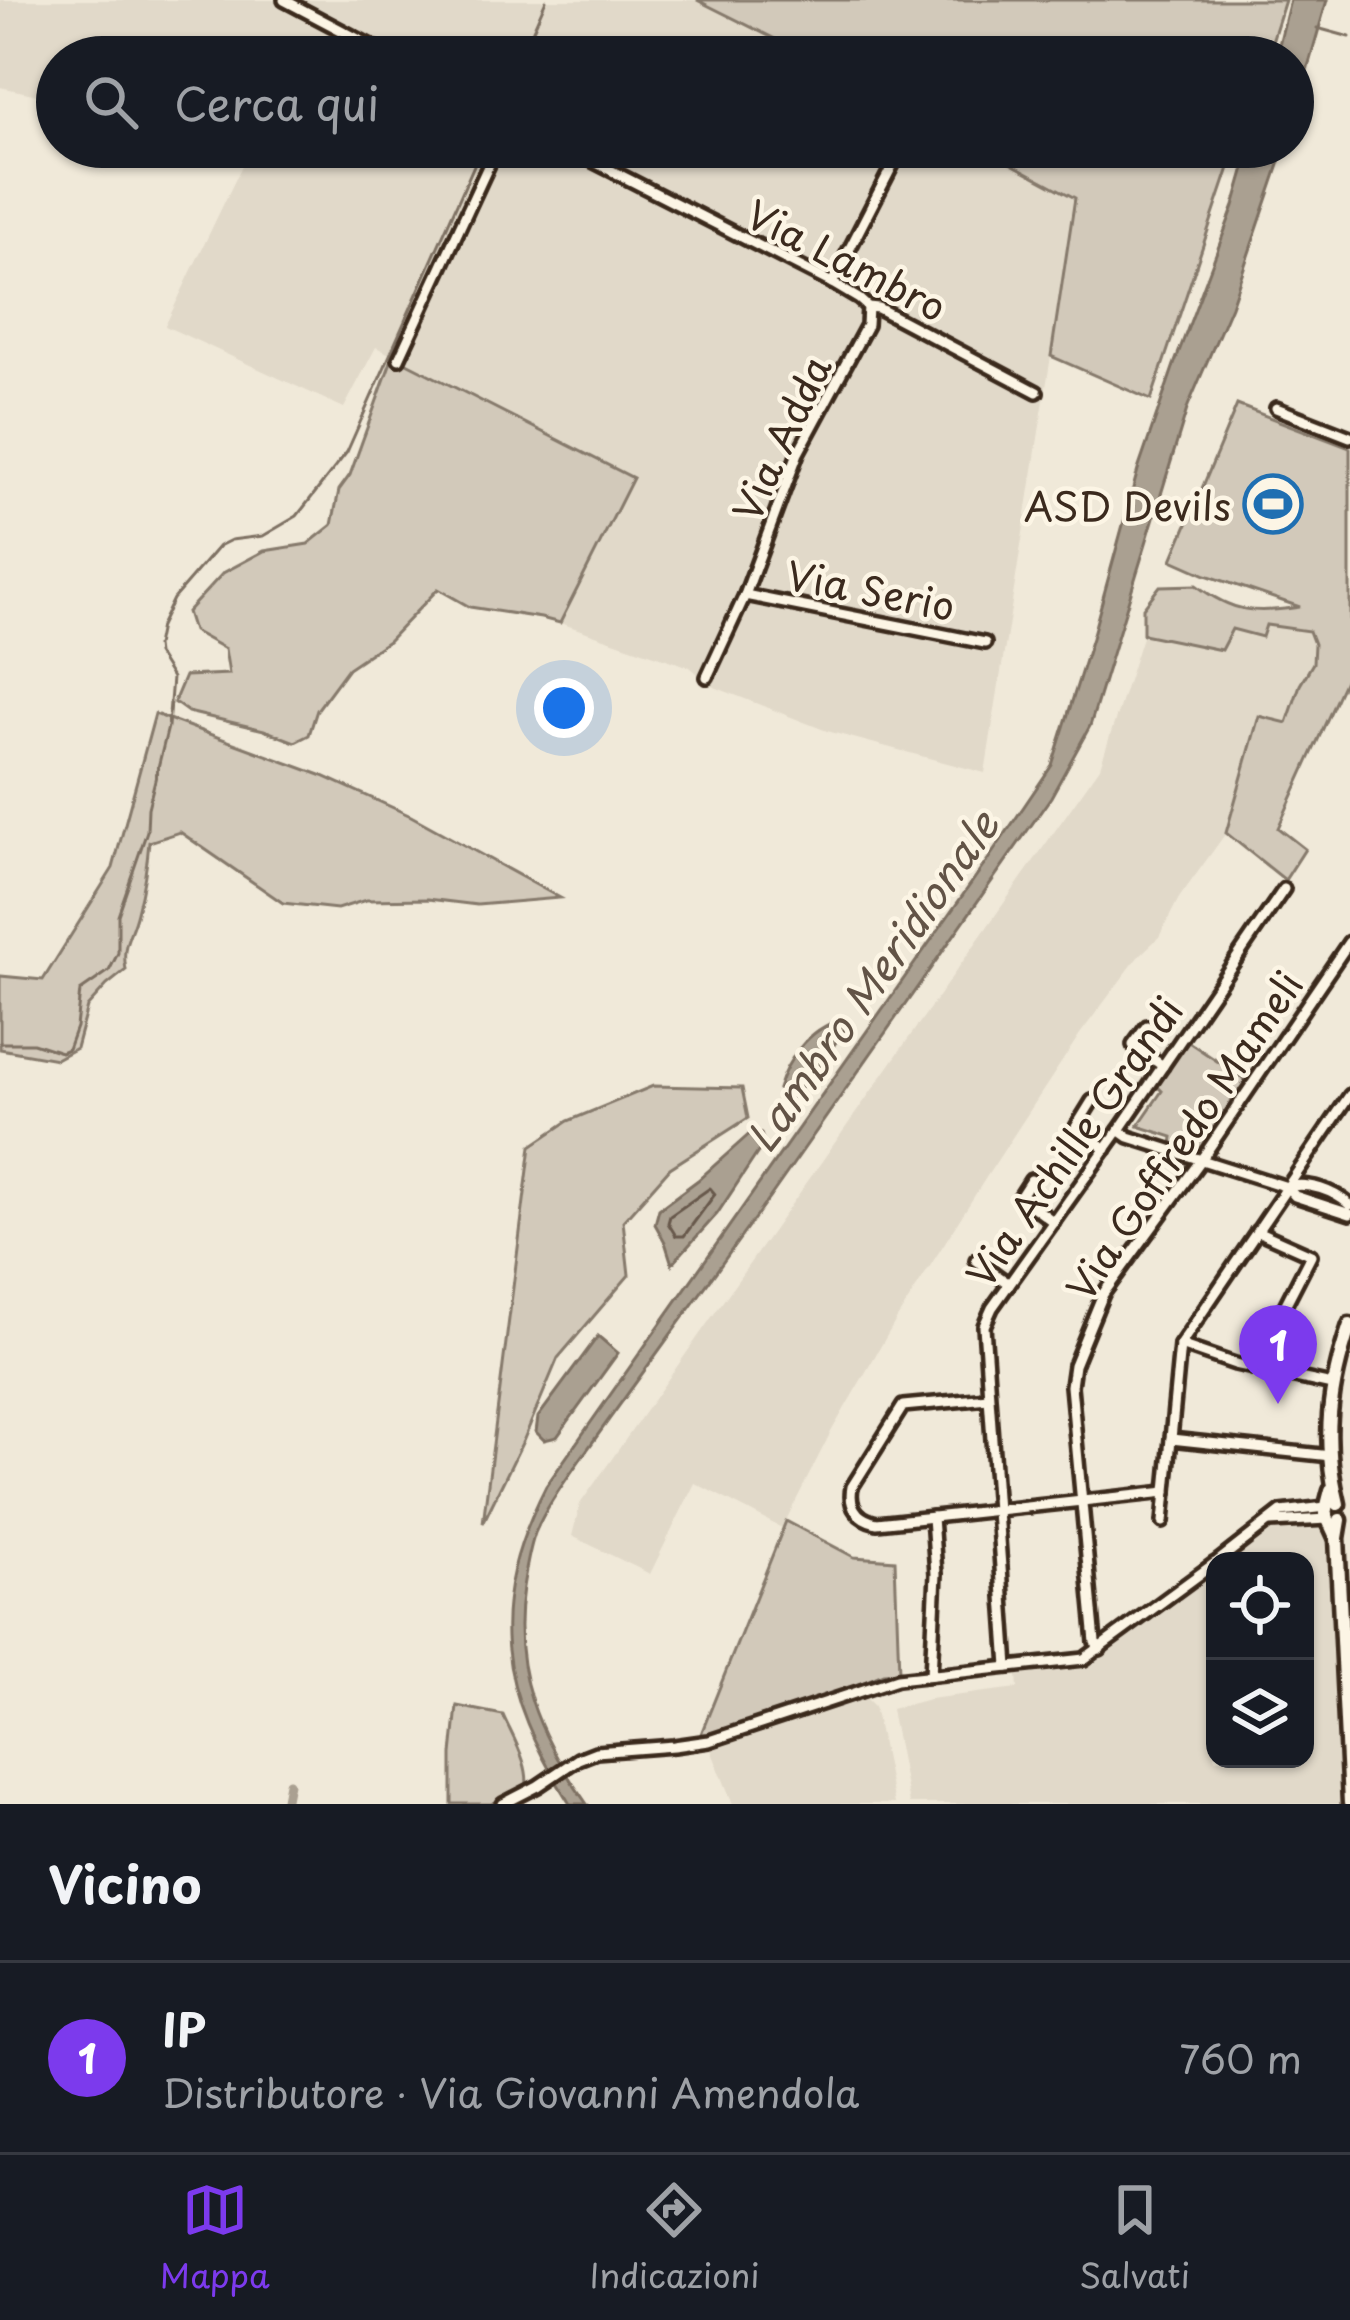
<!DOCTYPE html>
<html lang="it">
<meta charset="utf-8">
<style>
:root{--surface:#171b24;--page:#20242c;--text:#f1f3f6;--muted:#9ea1a6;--line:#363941;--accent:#7c3aed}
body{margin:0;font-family:"Playpen Sans",sans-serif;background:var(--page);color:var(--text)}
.controls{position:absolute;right:36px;bottom:36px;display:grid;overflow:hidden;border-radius:24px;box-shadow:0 3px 9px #0004}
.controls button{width:108px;height:108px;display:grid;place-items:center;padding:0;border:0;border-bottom:3px solid var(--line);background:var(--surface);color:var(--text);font:60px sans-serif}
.you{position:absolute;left:564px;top:708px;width:42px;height:42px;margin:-30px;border:9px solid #fff;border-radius:50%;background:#1a73e8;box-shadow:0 0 0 18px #1a73e833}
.badge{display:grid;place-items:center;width:78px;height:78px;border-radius:50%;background:var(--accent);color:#fff;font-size:39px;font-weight:700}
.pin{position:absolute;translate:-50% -99px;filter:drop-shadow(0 3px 6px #0008)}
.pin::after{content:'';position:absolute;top:63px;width:42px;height:36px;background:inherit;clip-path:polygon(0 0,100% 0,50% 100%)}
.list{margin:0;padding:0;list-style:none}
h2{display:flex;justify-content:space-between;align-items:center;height:156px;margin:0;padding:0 48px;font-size:51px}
h2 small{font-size:39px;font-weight:400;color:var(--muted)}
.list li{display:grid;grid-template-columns:78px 1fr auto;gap:36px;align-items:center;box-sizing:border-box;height:192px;padding:0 48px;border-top:3px solid var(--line)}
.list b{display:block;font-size:45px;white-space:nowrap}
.list p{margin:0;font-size:39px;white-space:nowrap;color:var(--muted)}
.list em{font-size:39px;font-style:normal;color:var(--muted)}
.icon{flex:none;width:66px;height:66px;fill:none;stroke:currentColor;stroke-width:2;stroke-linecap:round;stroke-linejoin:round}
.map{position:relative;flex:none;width:1350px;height:1804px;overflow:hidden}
.search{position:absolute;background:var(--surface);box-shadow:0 3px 9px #0004;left:36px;right:36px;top:36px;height:132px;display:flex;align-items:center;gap:30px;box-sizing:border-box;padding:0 42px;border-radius:66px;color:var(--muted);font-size:45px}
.sheet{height:348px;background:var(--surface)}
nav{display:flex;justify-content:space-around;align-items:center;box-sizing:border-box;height:168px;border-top:3px solid var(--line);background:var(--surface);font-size:33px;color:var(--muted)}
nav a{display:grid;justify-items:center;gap:6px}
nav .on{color:var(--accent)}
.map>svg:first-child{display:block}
</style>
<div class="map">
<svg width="1350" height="1804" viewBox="0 0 1350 1804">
<rect width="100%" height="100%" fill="#f0e9d9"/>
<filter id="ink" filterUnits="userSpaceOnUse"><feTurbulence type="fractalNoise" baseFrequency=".00833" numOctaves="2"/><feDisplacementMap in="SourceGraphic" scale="24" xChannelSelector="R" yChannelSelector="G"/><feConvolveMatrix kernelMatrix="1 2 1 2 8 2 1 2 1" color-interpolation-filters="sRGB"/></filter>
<g filter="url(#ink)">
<g fill="#e1d9c9">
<path d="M0,0H697L811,57H57V99L0,87Z"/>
<path d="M238,147H980L1076,198L985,773L827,731L712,686L690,667L560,623L632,477L376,347L344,408L165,326L248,153Z"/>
<path d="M1266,624L1309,631L1314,644L1313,663L1300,685L1287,723L1259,717L1226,833L1179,898L1159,937L1138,957L1080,1034L987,1176L896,1320L832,1430L782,1528L695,1483L650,1574L572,1536L580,1504L1100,767L1143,634L1221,650L1232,629L1261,636Z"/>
<path d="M1319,1523L1327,1527L1340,1804H909L891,1709L929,1699L1018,1688L1017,1675L1078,1669L1098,1660L1215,1570V1759H1305V1561H1227L1272,1527Z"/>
<path d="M865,1697L874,1706L894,1804H733L711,1750Z"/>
</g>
<g fill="#d2c9ba" stroke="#867a6c" stroke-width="3">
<path d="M697,0H1285L1267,57H811Z"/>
<path d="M980,147H1236L1151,400L1051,356L1075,198Z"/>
<path d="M393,356L633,478L560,623L541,618L470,607L438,589L388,641L348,668L317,710L309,735L295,742L264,730L188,712L174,702L185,676L229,674L225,649L193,631L187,612L223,573L264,551L308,544L332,525L339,490L350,475Z"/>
<path d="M1237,405L1350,448V669L1278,828L1305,849L1285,880L1226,833L1259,716L1287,723L1300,685L1313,663L1314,644L1309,631L1266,625L1262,637L1232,629L1221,650L1143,634V608L1160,586L1196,585C1233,613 1255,614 1300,607L1206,575L1172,560Z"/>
<path d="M155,714L323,776L411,816L560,898L477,905L428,899L366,900L337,909L283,903L180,832L149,842C147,867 143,889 137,912C131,937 121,943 126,970L107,985L87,1007L76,1048L56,1059L0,1049V976L43,980L113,868Z"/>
<path d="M1187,1041L1247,1081L1200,1150L1195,1152L1172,1145L1173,1137L1138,1126L1162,1091L1156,1085Z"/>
<path d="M653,1086L742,1088L748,1118L670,1168L623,1221L629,1275L558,1358L524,1439L483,1523L531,1146L568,1121Z"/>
<path d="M786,1521L854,1557L895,1560L899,1673L883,1674L817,1702L714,1735L701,1734Z"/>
<path d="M457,1706L503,1715C513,1738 531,1766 526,1790L491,1804H452V1754Z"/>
</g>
<g fill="#aaa091" stroke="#7e7163" stroke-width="3">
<path d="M1290,0H1327L1293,120V57H1276Z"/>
<path d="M1251,147H1285L1231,306L1188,406L1090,726L1051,797L770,1197L579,1461C563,1484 546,1507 535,1533C529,1550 526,1570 523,1587C510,1671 539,1737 587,1804H570C498,1690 484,1608 546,1486L989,858L1052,765L1092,638L1138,470L1174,365L1234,206Z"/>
<path d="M840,1020L849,1023L812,1077L792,1098L778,1089C787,1059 809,1029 840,1020Z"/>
<path d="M754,1130L761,1134L764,1143L717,1214L672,1264L665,1242L655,1224L659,1209L698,1180Z"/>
<path d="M598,1336L618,1353L557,1437L544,1440L536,1432L538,1417Z"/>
</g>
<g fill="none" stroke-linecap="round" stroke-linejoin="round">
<path stroke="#67594c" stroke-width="3" d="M710,1188L715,1194L684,1236H676L668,1223L670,1216Z"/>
<g stroke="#7e7163" stroke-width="3">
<path d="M1317,28L1350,37"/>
<path d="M521,57L546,0"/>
<path d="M0,1043H33L61,1052L68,1049L76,1027L80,991L109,971L118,953V915L147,831L148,808L168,727L172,678L157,654L156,646L160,626L173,599L219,546L231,540L263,536L297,516L347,452L482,147"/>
</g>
<path stroke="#aaa091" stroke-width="9" d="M285,1804L289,1783"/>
<g stroke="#3b2a1e" stroke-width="18">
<g id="street">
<path d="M284,0L392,57"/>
<path d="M565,147L832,283L859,299L868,307L878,308L1037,392"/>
<path d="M832,283L902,147"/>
<path d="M399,359L497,147"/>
<path d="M1276,408L1350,437"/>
<path d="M745,595L985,643"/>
<path d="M707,677L745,595L798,453L867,325L868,307"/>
<path d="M1147,1026L1133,1045L1163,1066"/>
<path d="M1092,1101L1076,1127L1106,1149"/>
<path d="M1119,1130L1129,1137L1287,1187"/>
<path d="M1031,1180L1020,1197L1054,1222"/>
<path d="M1350,1205C1334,1191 1308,1181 1287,1187L1295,1196L1350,1214"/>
<path d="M976,1260L1009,1284"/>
<path d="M1180,1345L1235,1364L1332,1385"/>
<path d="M1253,1368L1311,1255L1257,1231"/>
<path d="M988,1398L903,1406L852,1487C848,1507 858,1519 877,1523L1166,1492"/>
<path d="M1171,1439L1331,1456"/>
<path d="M1163,1522L1180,1345L1350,1095"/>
<path d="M1270,1522L1328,1519"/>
<path d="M1218,1561L1281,1512L1326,1507"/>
<path d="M1100,1649L1095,1642L1071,1386L1074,1365L1103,1294L1201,1160L1349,942"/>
<path d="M1008,1667L984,1326L992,1308L1119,1130L1284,889"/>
<path d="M931,1675L936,1574L932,1517"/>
<path d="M503,1804L538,1786L578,1759L596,1752L674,1746L709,1741L897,1679L1084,1659L1215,1563"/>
</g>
</g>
<g stroke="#3b2a1e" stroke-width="21">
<g id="secondary">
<path d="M1331,1490L1325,1513L1336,1537"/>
<path d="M1338,1504C1322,1439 1329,1387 1350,1325"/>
<path d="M1340,1520L1337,1538L1350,1803"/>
</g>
</g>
<use href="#street" stroke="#fcf5e5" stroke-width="9"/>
<use href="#secondary" stroke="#fcf5e5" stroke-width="12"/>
</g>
</g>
<defs>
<g id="stadium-ring" transform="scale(3)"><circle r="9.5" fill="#fcf5e5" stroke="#1f6fb2" stroke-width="1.5"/><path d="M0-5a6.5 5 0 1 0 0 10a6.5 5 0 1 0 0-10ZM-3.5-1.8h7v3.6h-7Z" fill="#1f6fb2"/></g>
</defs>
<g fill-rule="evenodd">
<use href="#stadium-ring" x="1273" y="504"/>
</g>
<g text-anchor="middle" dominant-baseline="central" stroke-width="9" stroke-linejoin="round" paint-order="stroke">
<g font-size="39" fill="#3b2a1e" stroke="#fcf5e5">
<text transform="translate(847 259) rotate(27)">Via Lambro</text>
<text transform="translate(780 438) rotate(-65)">Via Adda</text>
<text transform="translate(871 589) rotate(11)">Via Serio</text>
<text transform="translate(1183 1135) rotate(-56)">Via Goffredo Mameli</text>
<text transform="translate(1073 1141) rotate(-55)">Via Achille Grandi</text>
</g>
<g font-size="39" fill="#3b2a1e" stroke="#fcf5e5" text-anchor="end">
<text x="1231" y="504">ASD Devils</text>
</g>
<g font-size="42" font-style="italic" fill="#625346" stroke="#fcf5e5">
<text transform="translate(871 980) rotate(-55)">Lambro Meridionale</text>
</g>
</g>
</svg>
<div class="controls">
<button><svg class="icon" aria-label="locate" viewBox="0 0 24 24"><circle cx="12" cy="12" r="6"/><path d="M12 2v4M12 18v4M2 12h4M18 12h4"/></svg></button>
<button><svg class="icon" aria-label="layers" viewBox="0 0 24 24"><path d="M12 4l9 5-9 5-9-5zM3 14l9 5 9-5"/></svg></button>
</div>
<div class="you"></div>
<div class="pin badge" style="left:1278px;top:1404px">1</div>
<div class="search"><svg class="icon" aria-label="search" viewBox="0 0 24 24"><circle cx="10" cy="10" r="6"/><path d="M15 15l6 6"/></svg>Cerca qui</div>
</div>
<section class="sheet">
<h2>Vicino<small></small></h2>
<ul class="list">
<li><span class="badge">1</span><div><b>IP</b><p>Distributore · Via Giovanni Amendola</p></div><em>760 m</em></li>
</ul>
</section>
<nav>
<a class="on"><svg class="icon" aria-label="map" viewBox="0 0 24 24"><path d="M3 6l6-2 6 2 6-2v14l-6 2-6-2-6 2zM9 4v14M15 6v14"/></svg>Mappa</a>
<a><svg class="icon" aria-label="directions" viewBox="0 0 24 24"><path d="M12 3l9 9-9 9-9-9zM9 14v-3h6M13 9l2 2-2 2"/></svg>Indicazioni</a>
<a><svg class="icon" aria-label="saved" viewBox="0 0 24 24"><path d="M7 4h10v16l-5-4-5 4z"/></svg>Salvati</a>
</nav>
